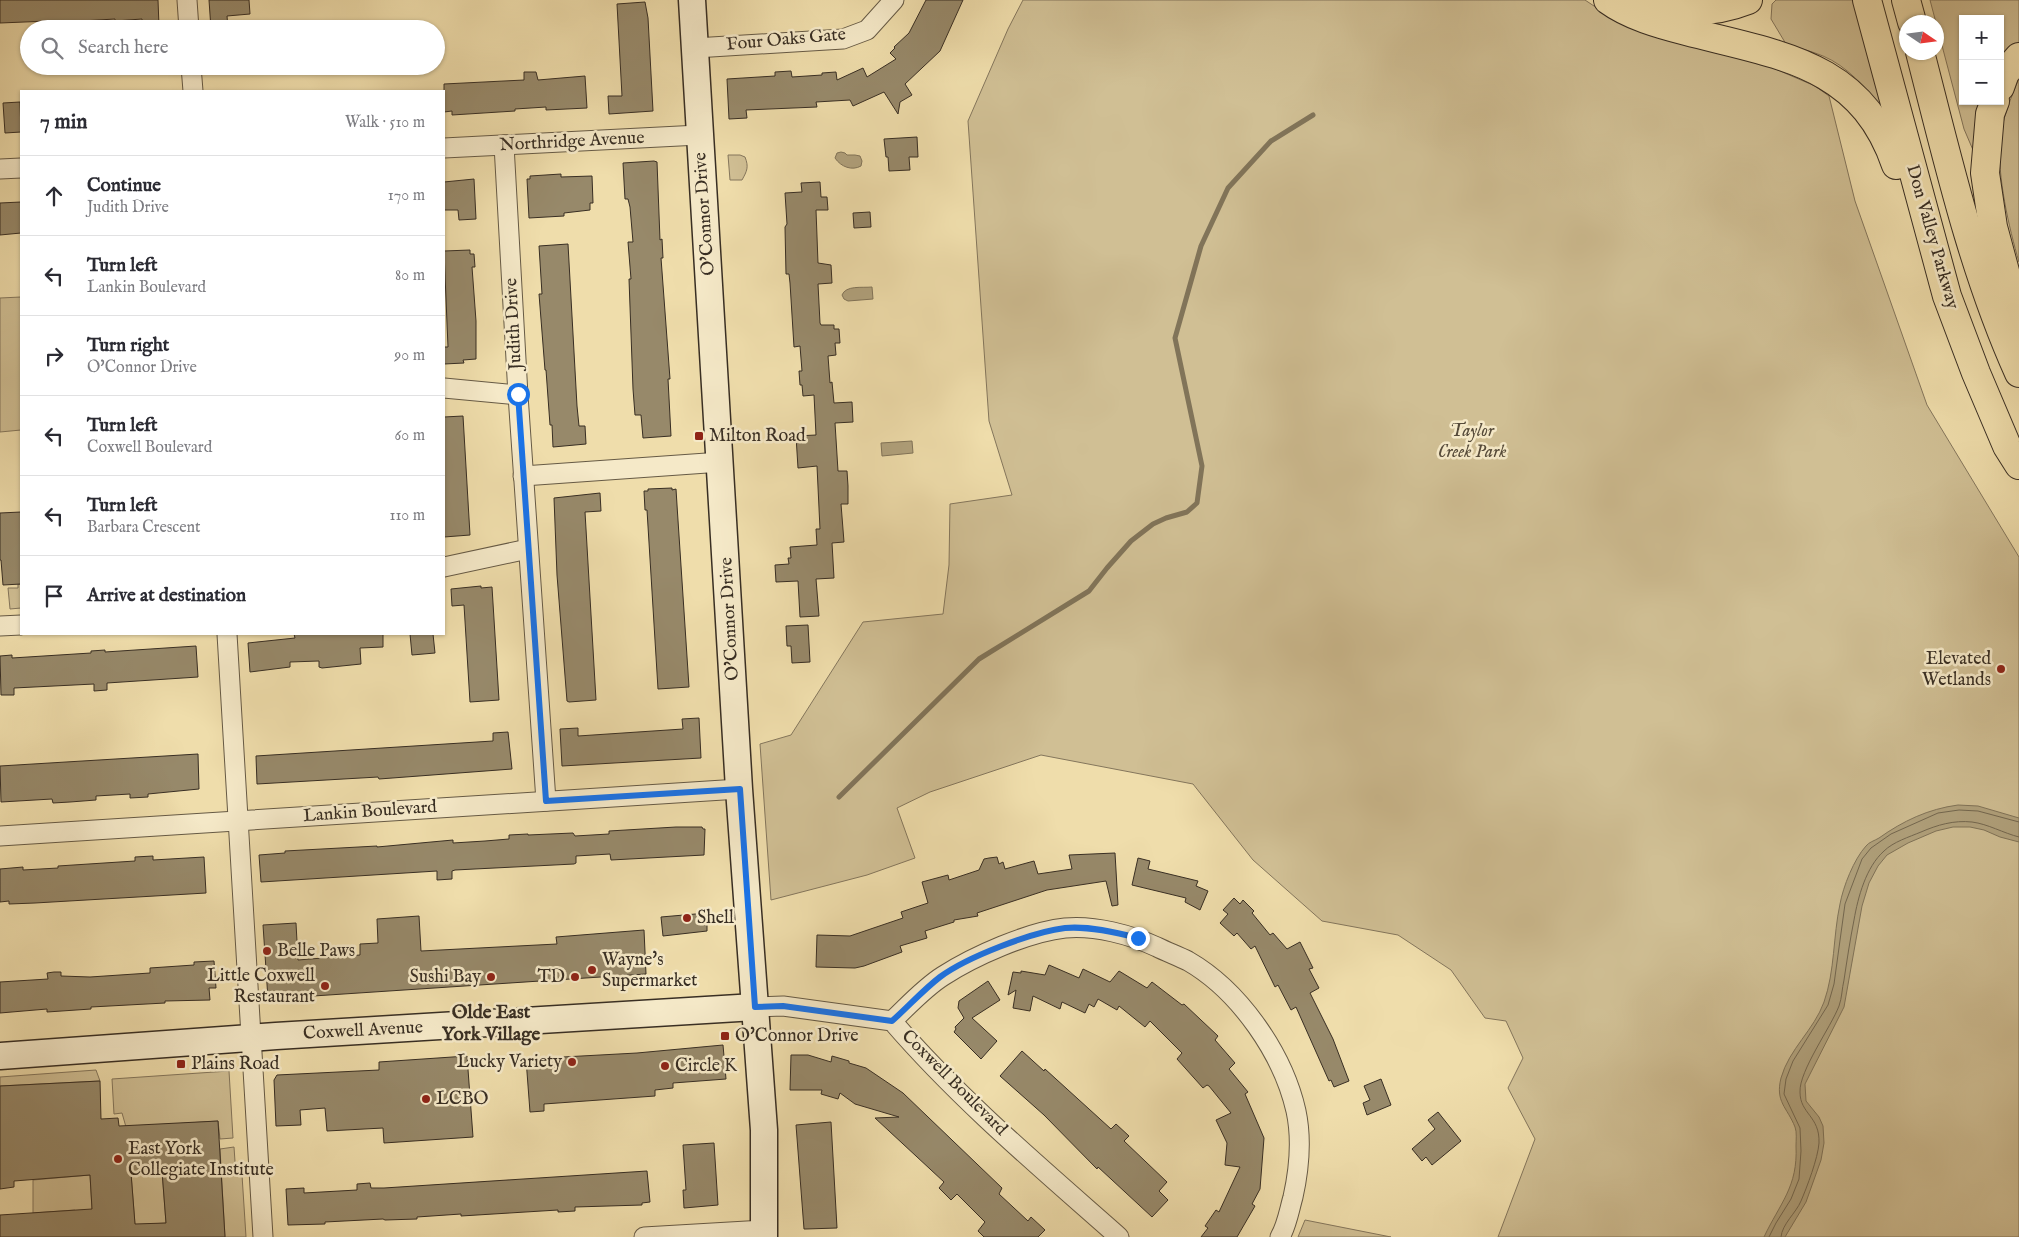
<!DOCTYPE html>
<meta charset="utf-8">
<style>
:root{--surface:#fff;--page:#f7f7f7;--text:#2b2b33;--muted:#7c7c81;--line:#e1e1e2}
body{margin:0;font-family:"IM FELL English",serif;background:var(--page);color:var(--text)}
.controls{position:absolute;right:15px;top:15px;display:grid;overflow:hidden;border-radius:0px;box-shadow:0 1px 4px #0004}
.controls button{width:45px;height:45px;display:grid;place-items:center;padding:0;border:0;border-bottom:1px solid var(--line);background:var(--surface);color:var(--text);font:25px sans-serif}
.compass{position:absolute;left:1899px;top:15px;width:45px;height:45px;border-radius:50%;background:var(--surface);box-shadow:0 1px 4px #0004;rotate:103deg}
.stop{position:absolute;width:15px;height:15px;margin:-11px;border:4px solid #1a73e8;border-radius:50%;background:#fff}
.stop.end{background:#1a73e8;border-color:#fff;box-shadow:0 1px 5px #0008}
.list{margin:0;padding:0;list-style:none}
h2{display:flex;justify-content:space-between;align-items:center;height:65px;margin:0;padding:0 20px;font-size:21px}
h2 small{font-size:16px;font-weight:400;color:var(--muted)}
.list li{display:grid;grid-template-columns:32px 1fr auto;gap:15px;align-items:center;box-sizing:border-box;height:80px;padding:0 20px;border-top:1px solid var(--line)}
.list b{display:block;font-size:19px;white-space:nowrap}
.list p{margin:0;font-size:16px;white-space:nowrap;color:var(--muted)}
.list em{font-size:16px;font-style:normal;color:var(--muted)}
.icon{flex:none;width:28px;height:28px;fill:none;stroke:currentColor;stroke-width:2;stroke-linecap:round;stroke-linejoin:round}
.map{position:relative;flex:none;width:2019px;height:1237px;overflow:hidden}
.search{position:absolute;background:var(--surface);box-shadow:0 1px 4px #0004;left:20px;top:20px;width:425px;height:55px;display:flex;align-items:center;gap:12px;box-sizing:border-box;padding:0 18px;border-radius:28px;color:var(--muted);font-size:19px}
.panel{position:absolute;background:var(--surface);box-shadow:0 1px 4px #0004;left:20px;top:90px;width:425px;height:545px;border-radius:0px}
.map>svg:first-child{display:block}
</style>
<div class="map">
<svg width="2019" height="1237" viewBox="0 0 2019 1237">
<rect width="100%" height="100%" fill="#efddab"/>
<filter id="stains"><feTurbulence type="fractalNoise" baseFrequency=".004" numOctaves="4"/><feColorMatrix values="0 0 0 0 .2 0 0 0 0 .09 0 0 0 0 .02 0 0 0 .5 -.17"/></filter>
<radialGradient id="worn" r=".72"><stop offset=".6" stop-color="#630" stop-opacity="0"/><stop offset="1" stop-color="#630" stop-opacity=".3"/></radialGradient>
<g fill="#d0bf94" stroke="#84765c">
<path d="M1023,0H1585L1603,12L1766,65L1815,86L1829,96L1855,201L1927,405L2019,557V1237H1498L1535,1139L1508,1088L1523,1058L1506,1021L1485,1018L1451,970L1398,935L1322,921L1253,860L1193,784L1041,755L930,792L897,808L915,858L867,875L771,900L760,744L791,735L863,622L943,614L949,565L950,504L1012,495L989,421L968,121L1008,29Z"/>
<path d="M1776,0H1854L1882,108C1866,88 1847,66 1823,56C1811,51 1798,48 1786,44L1771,19L1772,4Z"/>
<path d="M1930,0H2019V43L2010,52L2000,68V19H1963V101H1984L1973,150L1964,129Z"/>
<path d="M2019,78V262C2009,228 1997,176 2000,140C2002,119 2011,98 2019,78Z"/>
<path d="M728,155H740L745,157C749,167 747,171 742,180H730Z"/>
<path d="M21,297V430L0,432V298Z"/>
<path d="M18,584H21V608L10,609L8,588H18Z"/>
<path d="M96,1070L100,1081L0,1086V1077Z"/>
<path d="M229,1071L233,1138L220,1139L218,1121L126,1127L122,1113L114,1114L112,1079Z"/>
<path d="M234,1147L236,1176L242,1175L246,1237H225L220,1149Z"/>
<path d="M162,1171L166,1223L135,1225L131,1173Z"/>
<path d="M90,1175L93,1227L77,1237L75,1210L33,1213V1180Z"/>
<path d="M1305,1220L1391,1237H1298Z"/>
</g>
<g fill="#b1a27d" stroke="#817459">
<path d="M841,152L845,153L847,155H855L860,156L862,161L861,166C852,171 841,167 835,158L837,153Z"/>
<path d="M872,287L873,299L848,301L844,299L842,295C846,285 862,288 872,287Z"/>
<path d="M912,441L913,453L882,456L881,443Z"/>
<path d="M1958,805L1978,806L2019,818V842L2000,837L1984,830L1970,827H1953L1936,831L1908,843L1887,855L1878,866L1869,883L1862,906L1844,1007L1805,1084L1806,1101L1819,1117L1823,1126L1824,1143L1821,1160L1806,1202L1785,1237H1764C1780,1203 1798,1187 1796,1146C1796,1140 1797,1132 1795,1127C1787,1107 1775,1102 1781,1078C1789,1049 1814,1030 1824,1002C1835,971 1833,936 1840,904C1843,887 1854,859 1866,846C1869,842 1874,841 1879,838C1903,821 1928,809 1958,805Z"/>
</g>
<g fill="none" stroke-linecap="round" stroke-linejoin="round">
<g stroke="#746850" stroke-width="1">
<path d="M1769,1237L1776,1223L1791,1199L1799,1179L1801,1151L1800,1128L1784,1094L1786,1079L1793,1061L1828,1005L1834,984L1845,904L1862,859L1871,848L1891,834L1938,813L1959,810L1978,811L2019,822"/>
<path d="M1781,1237C1782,1224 1796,1213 1801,1201C1807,1187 1818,1158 1819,1143C1820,1116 1800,1114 1800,1092C1799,1071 1831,1027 1839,1006C1842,998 1842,988 1844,980C1847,960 1850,940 1854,920C1858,897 1866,867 1884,851C1893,842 1909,837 1921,832C1937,825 1954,820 1972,822C1988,824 2003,833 2019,837"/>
</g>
<path stroke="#817459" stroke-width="5" d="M839,797L979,659L1089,591L1107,568L1131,541L1153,524L1166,518L1187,512L1197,503L1202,466L1175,338L1201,246L1228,188L1271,141L1313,115"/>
</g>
<g fill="#97896a" stroke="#382e23" fill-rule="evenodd">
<path d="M0,0H158L159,26L142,27V19L115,21V19L65,22V29H50L49,21L0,23Z"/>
<path d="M209,0H249L250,14L227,16L228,28L211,29Z"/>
<path d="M926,0H963L940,51L905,84L912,95L900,102L898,114L884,92L853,106L850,100L816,102L817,107L746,110L747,118L729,119L727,79L775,76V72L791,71L792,77L822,75V73L836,72L837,80L863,68L867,77L896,59L890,53L895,48L894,47L909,33Z"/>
<path d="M645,2L648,18L653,111L609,114L608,96H622L617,4Z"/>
<path d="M524,72H536L538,80L585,76L587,108L546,110V107L515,109V111L452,115V111L444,112V84L524,80Z"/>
<path d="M20,102L21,132L5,133L3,103Z"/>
<path d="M917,137L918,157H909L910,170L889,171L888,157H886L884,139Z"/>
<path d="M654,161L657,162L660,240L662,239L663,258H661L670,379H668L671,436L643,438L641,415H635L633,389L629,279H631L628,242H633L630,207L628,199H625L623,163Z"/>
<path d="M561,174V177L592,176L593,203H590V210L564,213V216L529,218L527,179H530V176Z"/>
<path d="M474,179L476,219L459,220L458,210H444V182Z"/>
<path d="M820,182L821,197H827L828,210H816L818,263L831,265L832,283L818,284L820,323L821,325H834V329H839L840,343H835L836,355L828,356L830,383L832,382L834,403L852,402L853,422L835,423L838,471H847L848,486V504H841L844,542L832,543L834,578L816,579L819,616L800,617L798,581L776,582L775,565L789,564L788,558H791L790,547L817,545L816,529H820L817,466L798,468L796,436L816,435L814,395L803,396L802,385H800L799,371H802L800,346L794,347L790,283L789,274H786L785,227L787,224L785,193L802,192L801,183Z"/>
<path d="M21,202V233L0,235V203Z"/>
<path d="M870,212L871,227L854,228L853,213Z"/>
<path d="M568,244L577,406L579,426H585L586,444L553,447L552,425H550L546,370H545L539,294H542L539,246Z"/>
<path d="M470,250V254H474L475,267H472L476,321V359L463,360L464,363L444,364V347H448L444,251Z"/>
<path d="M463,416L470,535L444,537V417Z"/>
<path d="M672,488V490L676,489L677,505L689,687L658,689L647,510H645L644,491H648V489Z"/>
<path d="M600,493L601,511L585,512L596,700L569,702L567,701L557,575L554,498Z"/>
<path d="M21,512V584L3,585L1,560H0V513Z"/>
<path d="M481,586V588L492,587L499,700L470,702L464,605L452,606L451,589Z"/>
<path d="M808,625L810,662L792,663L791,646H787L786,626Z"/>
<path d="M294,634H383V647L360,648L361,664L322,668L319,667V661L290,662V667L250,672L248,643L295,638Z"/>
<path d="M410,634H433L435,653L412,655Z"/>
<path d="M196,646L198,677L107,683V690L94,691V684L14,688V695H1L0,656L12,655V658L91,653V651L105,650V652Z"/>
<path d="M699,718L701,758L562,766L560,729L578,728V736L683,729L682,719Z"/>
<path d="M508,732L512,769L379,779L378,777L257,784L256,756L493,741V733Z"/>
<path d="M198,754L199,789L148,794V797L130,798V794L96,796V800L70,802L53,803L52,799L1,802L0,766Z"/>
<path d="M676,827H702L703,829H705L704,855L611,860L610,854L576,856V863L574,864L455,870L452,871V879L437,880V871L261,882L259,855L285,853V851L377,846V847L453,840V843L485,841L509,839V835L528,834V835L573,833L575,836L609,834V831Z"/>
<path d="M1115,853L1118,905L1112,906L1106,881L1047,890L977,913L978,916L954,920V922L925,931L927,938L900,946L902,952L864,966L855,968L816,967L817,935L850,936L903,918L901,912L928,903L922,882L948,875L949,880L979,870L984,859L989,858L997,857L999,864L1003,862L1005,869L1034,861L1038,874L1072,869L1069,855Z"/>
<path d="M153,856V860L204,857L206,893L35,903L9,904V901L0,902V869L23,867V870L58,868V866L135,861V857Z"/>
<path d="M1138,858L1150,861L1148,869L1198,881L1196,886L1208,891L1200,910L1185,902L1186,898L1132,885Z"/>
<path d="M1234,898L1240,904L1243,900L1254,911L1252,913L1270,935L1273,933L1287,949L1300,942L1313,968L1309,969L1319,988L1310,993L1333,1039L1349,1081L1334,1087L1331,1080L1329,1081L1296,1007L1291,1010L1278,985L1275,987L1255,946L1251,949L1237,933L1234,936L1220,923L1228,914L1223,910Z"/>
<path d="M707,913V931L663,936L661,917Z"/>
<path d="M419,916L421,951L557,944L556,937L644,930L646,974L268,999L263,925L296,923L298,960L360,955V944L378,943L377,919Z"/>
<path d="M214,961L216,988H209L210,1000L165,1001V1003L91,1007V1009L47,1012V1009L0,1013V982L48,979L47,973L54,972H61V976L90,977L150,973V968L194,965V962Z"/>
<path d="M1049,965L1079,978L1083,969L1110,982L1119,971L1147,988L1152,982L1182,1005L1184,1004L1218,1036L1215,1040L1235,1063L1229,1069L1248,1092L1245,1094L1264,1138L1260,1189L1252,1204L1255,1206L1237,1237H1201L1208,1228L1205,1226L1216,1210L1219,1212L1240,1167L1225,1165L1227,1143L1216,1120L1231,1113L1209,1086L1207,1085L1203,1088L1177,1059L1182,1053L1150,1021L1145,1027L1119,1006L1117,1010L1098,999L1094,1007L1089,1004L1085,1013L1062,1002L1060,1009L1033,996L1030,1011L1013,1008L1016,990L1008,995L1013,972L1021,973V971L1045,975Z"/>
<path d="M988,981L1000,1000L972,1018L997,1041L981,1059L954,1032L956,1029L955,1027L964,1018L958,1008L959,1001Z"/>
<path d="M723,1045L726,1079L673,1083V1088L655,1090V1096L544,1104V1111L530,1112L526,1059L637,1053Z"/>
<path d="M1022,1051L1044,1071L1045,1069L1111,1129L1116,1124L1129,1136L1124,1141L1167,1182L1159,1191L1168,1200L1152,1217L1098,1167L1097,1169L1044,1115L1000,1076Z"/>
<path d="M791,1055H808L831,1062L832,1056L849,1061V1063L866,1068L903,1093L1002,1188L999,1194L1028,1221L1031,1217L1045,1230L1038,1237H984L978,1231L985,1222L957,1194L951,1200L939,1188L944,1182L875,1118L899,1117L855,1104L840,1093L838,1099L821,1094L822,1090H790Z"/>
<path d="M467,1056L473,1137L384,1143L383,1128L327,1131L325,1108L300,1110L301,1125L276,1126L274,1080L277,1075L379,1070V1062Z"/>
<path d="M1381,1079L1391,1105L1367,1115L1363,1103L1370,1100L1364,1086Z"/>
<path d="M100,1081L101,1119L118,1118L119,1126L218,1121L225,1237H0V1215L92,1209L90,1175L14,1181V1187L0,1189V1086ZM162,1171L166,1223L135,1224L131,1173Z"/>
<path d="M1438,1112L1461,1141L1432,1165L1426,1157L1422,1161L1412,1149L1435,1129L1428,1120Z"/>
<path d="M831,1122L837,1228L806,1229H804L796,1125Z"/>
<path d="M714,1143L718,1205L684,1208L683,1190H686L683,1145Z"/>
<path d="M647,1171L650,1202L642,1203V1205L575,1207V1211L558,1212V1210L461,1216V1214L417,1217V1219L385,1220L383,1219L325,1222V1224L288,1225L286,1189L304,1188V1193L357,1190V1184L370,1183L371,1188H384Z"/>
</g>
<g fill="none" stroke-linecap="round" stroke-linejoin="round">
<g stroke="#665a45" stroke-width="21">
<g id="street">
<path d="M187,0L189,29"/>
<path d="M695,48L843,39L867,30L894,0"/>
<path d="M191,66L193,91"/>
<path d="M504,145L518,395L546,801"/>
<path d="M444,148L699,135"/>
<path d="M0,169L21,168"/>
<path d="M444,388L518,395"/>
<path d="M523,476L721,462"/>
<path d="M444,567L528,549"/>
<path d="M0,626L21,625"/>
<path d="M227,634L263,1237"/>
<path d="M0,836L739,789"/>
<path d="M755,1007L783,1006L892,1021C960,1100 1041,1168 1119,1237"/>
<path d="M892,1021C908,1006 924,988 943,976C974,956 1028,932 1065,928C1095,925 1131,935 1157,947C1167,952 1178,956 1188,961C1240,991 1283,1054 1296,1111C1302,1139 1299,1170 1293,1197C1289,1211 1287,1225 1280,1237"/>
<path d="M644,1237L764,1230"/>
</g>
</g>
<g stroke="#382e23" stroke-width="29">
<g id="secondary">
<path d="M692,0L739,789L764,1130V1237"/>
<path d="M0,1056L276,1036L755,1007"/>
</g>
</g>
<g stroke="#382e23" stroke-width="30">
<g id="highway">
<path d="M1608,0C1630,16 1659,24 1686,31C1777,55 1861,62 1896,165"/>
<path d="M1867,0L1947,296L1976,373L2007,446L2019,465"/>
<path d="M1906,0L1912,22"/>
<path d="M1647,5C1682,14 1715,13 1748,0"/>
<path d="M1920,52C1948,161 1973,271 2019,373"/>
<path d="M2000,87L2005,73L2019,57"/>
<path d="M1995,101L1990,114L1985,173L1993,227L2006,275L2013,333"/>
</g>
</g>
<use href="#street" stroke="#f5e9c8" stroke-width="19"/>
<use href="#secondary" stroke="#f5e9c8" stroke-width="26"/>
<use href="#highway" stroke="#efddab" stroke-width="28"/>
</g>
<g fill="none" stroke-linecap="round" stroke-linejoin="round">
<path stroke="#1a73e8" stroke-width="6" d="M518,394L546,801L740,789L755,1007L783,1006L892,1021C908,1007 923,990 940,977C967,957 1032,932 1065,928C1089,926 1115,932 1138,938"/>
</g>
<g fill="#8f2418" stroke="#f5e9c8" stroke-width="2">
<rect x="694" y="431" width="10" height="10" rx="2.5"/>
<circle cx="2001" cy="669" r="5"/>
<circle cx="687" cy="918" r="5"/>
<circle cx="267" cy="951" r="5"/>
<circle cx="592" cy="970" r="5"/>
<circle cx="491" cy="977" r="5"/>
<circle cx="575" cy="977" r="5"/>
<circle cx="325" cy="986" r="5"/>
<rect x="720" y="1031" width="10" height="10" rx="2.5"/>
<circle cx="572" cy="1062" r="5"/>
<rect x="176" y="1059" width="10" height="10" rx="2.5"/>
<circle cx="665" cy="1066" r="5"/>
<circle cx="426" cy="1099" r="5"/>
<circle cx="118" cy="1159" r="5"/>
</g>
<g text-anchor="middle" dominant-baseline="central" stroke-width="5" stroke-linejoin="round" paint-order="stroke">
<g font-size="18" fill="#382e23" stroke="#f5e9c8">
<text transform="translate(786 40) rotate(-5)">Four Oaks Gate</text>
<text transform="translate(572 142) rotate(-3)">Northridge Avenue</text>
<text transform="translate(705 214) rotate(-94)">O'Connor Drive</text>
<text transform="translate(1932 237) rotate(74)">Don Valley Parkway</text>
<text transform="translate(514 324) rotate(-93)">Judith Drive</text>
<text transform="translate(730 619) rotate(-93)">O'Connor Drive</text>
<text transform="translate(370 812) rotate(-4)">Lankin Boulevard</text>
<text transform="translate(363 1031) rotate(-3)">Coxwell Avenue</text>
<text transform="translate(954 1083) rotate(45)">Coxwell Boulevard</text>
</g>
<g font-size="18" font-style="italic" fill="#564b3a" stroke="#f5e9c8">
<text x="1472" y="431">Taylor<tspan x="1472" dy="21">Creek Park</tspan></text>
</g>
<g font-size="18" fill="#382e23" stroke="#f5e9c8" text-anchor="start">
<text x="709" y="436">Milton Road</text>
<text x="1991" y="659" text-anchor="end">Elevated<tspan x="1991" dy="21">Wetlands</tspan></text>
<text x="697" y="918">Shell</text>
<text x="277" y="951">Belle Paws</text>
<text x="602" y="960">Wayne's<tspan x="602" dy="21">Supermarket</tspan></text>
<text x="315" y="976" text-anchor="end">Little Coxwell<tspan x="315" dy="21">Restaurant</tspan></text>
<text x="481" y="977" text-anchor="end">Sushi Bay</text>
<text x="565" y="977" text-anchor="end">TD</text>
<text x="735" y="1036">O'Connor Drive</text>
<text x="562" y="1062" text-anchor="end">Lucky Variety</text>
<text x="191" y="1064">Plains Road</text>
<text x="675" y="1066">Circle K</text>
<text x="436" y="1099">LCBO</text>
<text x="128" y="1149">East York<tspan x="128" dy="21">Collegiate Institute</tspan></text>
</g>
<g font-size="19" font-weight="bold" fill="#382e23" stroke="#f5e9c8">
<text x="491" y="1013">Olde East<tspan x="491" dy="22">York Village</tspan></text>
</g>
</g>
<rect width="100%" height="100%" filter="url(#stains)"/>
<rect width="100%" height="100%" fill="url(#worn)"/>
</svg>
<div class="controls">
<button>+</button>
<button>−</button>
</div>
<svg class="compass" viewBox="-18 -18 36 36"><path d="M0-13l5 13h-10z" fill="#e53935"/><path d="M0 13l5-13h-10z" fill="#7c7c81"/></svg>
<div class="stop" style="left:518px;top:394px"></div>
<div class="stop end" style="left:1138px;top:938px"></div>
<div class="search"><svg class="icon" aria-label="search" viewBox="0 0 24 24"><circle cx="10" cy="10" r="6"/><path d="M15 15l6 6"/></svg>Search here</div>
<section class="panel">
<h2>7 min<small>Walk · 510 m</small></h2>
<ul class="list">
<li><svg class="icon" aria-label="ahead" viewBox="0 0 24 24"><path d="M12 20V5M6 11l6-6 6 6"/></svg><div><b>Continue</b><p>Judith Drive</p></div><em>170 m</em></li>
<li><svg class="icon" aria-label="left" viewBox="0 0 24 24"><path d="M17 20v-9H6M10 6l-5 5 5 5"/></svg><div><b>Turn left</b><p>Lankin Boulevard</p></div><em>80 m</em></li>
<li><svg class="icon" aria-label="right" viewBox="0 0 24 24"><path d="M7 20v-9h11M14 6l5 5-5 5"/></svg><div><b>Turn right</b><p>O'Connor Drive</p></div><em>90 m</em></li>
<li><svg class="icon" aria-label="left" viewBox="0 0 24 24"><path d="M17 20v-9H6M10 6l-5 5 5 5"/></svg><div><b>Turn left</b><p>Coxwell Boulevard</p></div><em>60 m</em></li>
<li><svg class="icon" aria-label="left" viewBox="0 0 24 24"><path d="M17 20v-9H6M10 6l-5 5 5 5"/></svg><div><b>Turn left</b><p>Barbara Crescent</p></div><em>110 m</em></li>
<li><svg class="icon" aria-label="arrive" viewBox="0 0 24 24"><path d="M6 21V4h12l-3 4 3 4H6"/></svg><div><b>Arrive at destination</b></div></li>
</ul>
</section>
</div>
